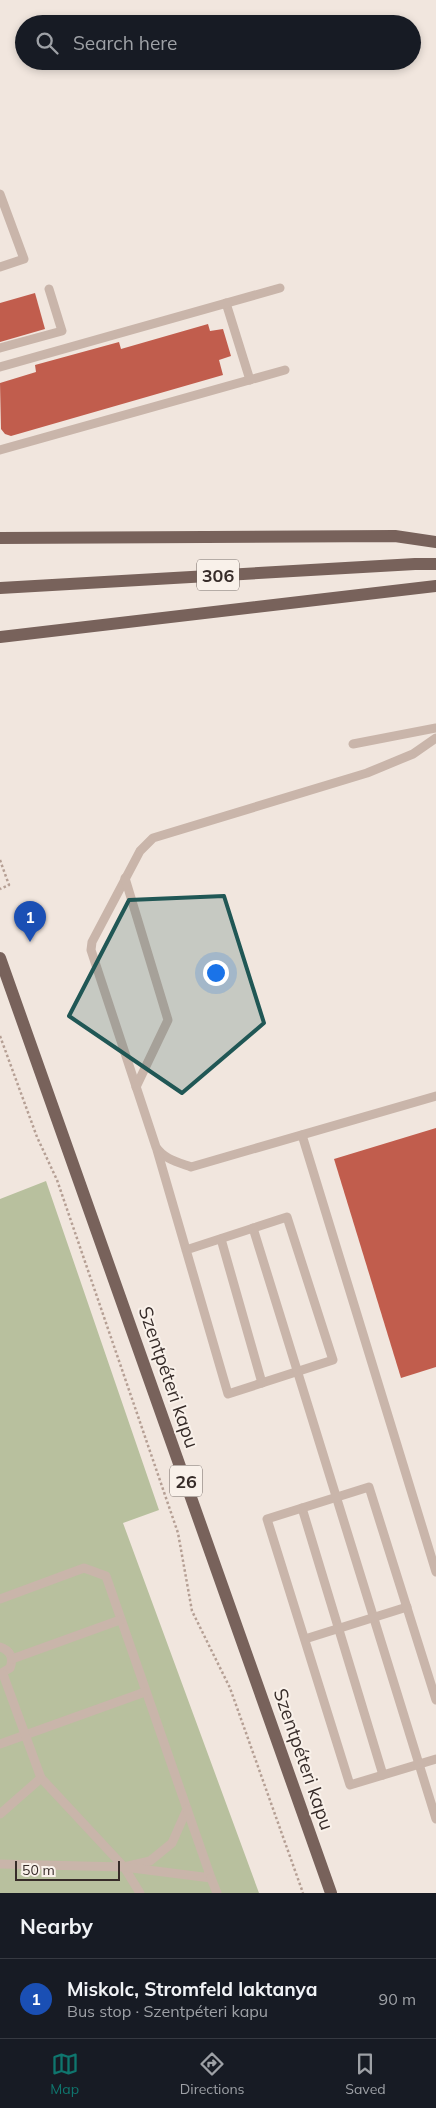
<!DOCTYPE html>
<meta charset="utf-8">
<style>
:root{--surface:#171b24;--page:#242831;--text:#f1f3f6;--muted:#9ea1a6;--line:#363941;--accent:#0f766e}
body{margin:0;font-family:Mulish,sans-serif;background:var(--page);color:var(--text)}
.scale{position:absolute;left:15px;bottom:12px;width:105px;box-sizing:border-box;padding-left:5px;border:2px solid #372c29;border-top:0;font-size:14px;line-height:18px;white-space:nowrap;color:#372c29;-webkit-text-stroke:4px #f9f1ea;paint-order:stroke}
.you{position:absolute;left:215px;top:972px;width:18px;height:18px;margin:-12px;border:4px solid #fff;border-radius:50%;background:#1a73e8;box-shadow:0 0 0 8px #1a73e833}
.badge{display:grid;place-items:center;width:32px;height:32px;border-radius:50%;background:var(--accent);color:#fff;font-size:16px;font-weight:700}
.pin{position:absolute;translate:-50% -41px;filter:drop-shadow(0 1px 2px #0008)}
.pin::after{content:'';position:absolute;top:26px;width:18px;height:15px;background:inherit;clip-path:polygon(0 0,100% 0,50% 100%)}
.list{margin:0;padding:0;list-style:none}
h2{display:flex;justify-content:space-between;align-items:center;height:65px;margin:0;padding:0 20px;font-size:21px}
h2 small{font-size:16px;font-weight:400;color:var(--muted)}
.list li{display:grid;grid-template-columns:32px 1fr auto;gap:15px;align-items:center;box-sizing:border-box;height:80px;padding:0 20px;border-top:1px solid var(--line)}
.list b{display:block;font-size:19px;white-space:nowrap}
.list p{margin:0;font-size:16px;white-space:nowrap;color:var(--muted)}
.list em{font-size:16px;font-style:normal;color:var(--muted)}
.icon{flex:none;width:28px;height:28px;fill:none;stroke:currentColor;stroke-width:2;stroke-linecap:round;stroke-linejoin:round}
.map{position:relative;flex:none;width:436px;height:1893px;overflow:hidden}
.search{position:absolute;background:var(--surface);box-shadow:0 2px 8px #0003;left:15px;right:15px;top:15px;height:55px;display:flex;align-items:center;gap:12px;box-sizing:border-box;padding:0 18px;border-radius:28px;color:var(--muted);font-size:19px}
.sheet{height:145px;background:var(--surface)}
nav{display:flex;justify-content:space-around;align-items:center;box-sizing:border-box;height:70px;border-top:1px solid var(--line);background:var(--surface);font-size:14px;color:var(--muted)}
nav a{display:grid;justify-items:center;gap:2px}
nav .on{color:var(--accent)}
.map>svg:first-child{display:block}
</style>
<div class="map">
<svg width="436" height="1893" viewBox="0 0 436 1893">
<rect width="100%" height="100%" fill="#f1e6de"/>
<path fill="#b8c09e" d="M46,1181L159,1510L123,1523L259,1893H0V1199Z"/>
<g fill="#c15d4d">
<path d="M35,293L45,329L0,342V303Z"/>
<path d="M208,324L210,331L223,329L231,356L219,360L223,375L11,436L5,434L1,429L0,383L36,372L35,365L119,342L121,349Z"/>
<path d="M436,1128V1367L401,1378L334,1159Z"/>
</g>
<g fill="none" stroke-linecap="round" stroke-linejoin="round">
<g stroke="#b59f94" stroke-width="2.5" stroke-dasharray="2.5 2.5" stroke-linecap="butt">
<path d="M0,860L9,885L0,889"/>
<path d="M0,1036L37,1137L57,1180L178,1533L192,1611L230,1688L303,1893"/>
</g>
<g stroke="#c9b5aa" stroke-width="9">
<path d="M0,194L24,259L0,267"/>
<path d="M226,303L250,380"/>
<path d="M0,348L62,331L49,289"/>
<path d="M0,367L280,288"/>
<path d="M0,450L285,370"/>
<path d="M436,738L413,754L367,773L153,838L140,851L92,942L91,950L156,1147C164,1159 177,1162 191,1167L436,1096"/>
<path d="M353,744L436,728"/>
<path d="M125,878L168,1020L136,1087"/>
<path d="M302,1135L436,1572"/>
<path d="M157,1150L228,1394L333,1360L287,1217L186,1250"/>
<path d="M253,1228L436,1819"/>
<path d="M221,1239L262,1383"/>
<path d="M302,1508L383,1775"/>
<path d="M0,1599L84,1568L106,1576L187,1809L172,1843L150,1861L124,1867"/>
<path d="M305,1639L407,1607"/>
<path d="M0,1647C10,1650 14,1658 10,1668L0,1674"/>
<path d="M12,1659L120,1620"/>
<path d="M436,1700L369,1487L267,1519L350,1785L436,1759"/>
<path d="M0,1744L145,1692"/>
<path d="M41,1778L124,1867L140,1893"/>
<path d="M0,1814L41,1778L3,1674"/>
<path d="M0,1864L124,1867L211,1878L187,1809"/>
<path d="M211,1878L217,1893"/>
</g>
<g stroke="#78625b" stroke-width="12">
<path d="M0,538L395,536L436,542"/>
<path d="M0,588L415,564H436"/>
<path d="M0,637L436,586"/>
<path d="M0,958L331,1893"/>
</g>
</g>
<path fill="#205755" fill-opacity="0.2" stroke="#205755" stroke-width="4" stroke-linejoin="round" d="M224,896L264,1023L182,1093L69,1016L129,900Z"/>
<g text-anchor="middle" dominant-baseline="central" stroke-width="4" stroke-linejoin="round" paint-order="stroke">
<g fill="#f9f1ea" stroke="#716763" stroke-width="1">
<rect x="197" y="559.5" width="42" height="31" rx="4"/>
<rect x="170" y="1465.5" width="32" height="31" rx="4"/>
</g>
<g font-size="18" font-weight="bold" fill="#372c29">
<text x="218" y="575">306</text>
<text x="186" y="1481">26</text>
</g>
<g font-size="19" fill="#372c29" stroke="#f9f1ea">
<text transform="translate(169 1377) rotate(71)">Szentpéteri kapu</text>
<text transform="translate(304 1759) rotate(71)">Szentpéteri kapu</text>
</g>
</g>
</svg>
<div class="scale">50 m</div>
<div class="you"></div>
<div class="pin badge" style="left:30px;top:942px;background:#1a4fb4">1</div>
<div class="search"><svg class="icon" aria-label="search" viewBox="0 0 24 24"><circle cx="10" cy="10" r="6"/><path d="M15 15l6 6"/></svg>Search here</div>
</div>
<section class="sheet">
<h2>Nearby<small></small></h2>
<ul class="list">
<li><span class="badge" style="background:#1a4fb4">1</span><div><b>Miskolc, Stromfeld laktanya</b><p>Bus stop · Szentpéteri kapu</p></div><em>90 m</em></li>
</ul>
</section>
<nav>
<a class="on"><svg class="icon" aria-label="map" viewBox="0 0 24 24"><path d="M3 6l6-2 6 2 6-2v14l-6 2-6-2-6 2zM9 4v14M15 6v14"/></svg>Map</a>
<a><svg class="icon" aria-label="directions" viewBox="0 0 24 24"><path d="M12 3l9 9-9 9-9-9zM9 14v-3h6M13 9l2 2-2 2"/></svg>Directions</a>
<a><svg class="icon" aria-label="saved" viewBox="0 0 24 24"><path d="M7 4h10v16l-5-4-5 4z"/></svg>Saved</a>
</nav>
